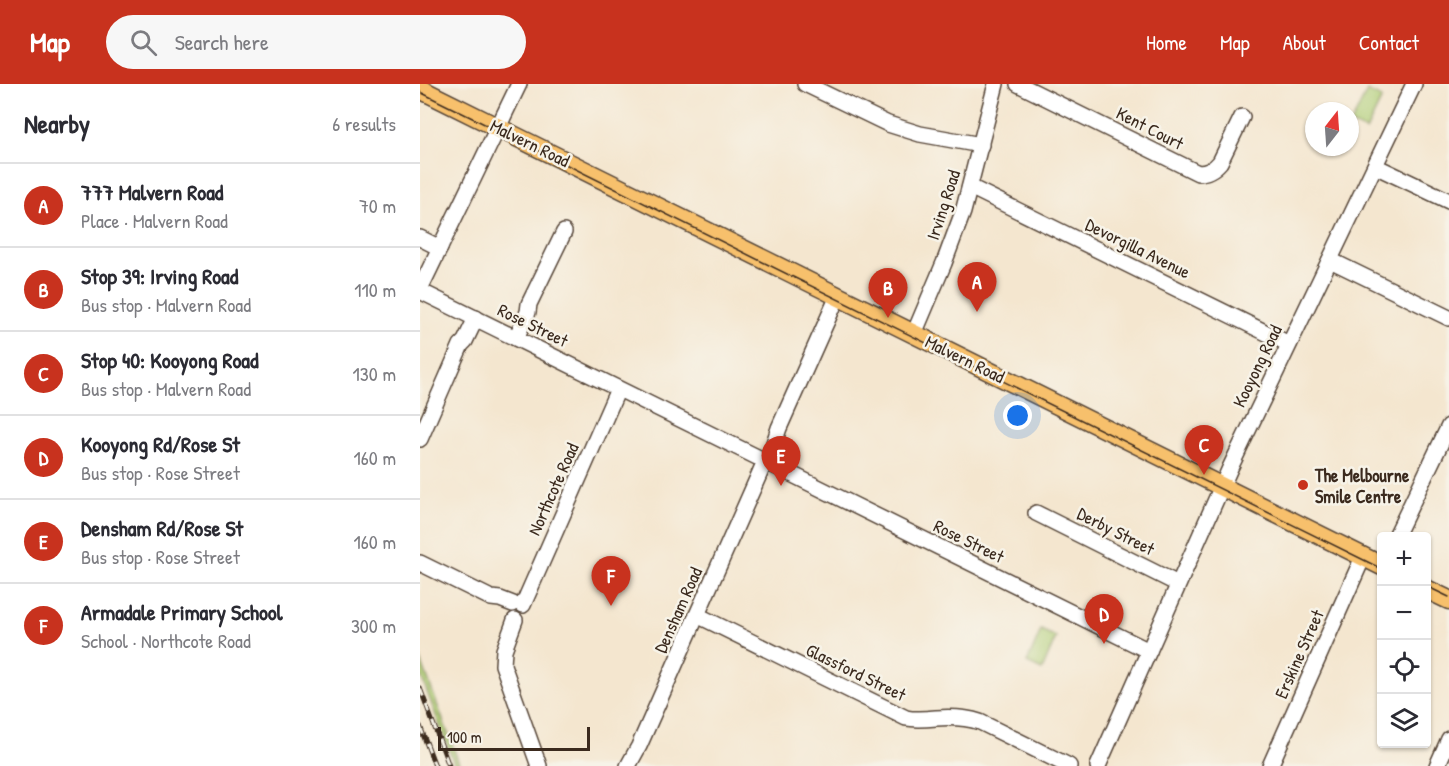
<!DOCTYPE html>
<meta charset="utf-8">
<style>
:root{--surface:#fff;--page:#f7f7f7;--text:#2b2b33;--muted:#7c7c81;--line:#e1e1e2;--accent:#c8321e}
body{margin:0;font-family:"Patrick Hand",sans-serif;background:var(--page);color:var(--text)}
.controls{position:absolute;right:18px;bottom:18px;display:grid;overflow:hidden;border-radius:6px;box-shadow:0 2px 4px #0004}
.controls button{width:54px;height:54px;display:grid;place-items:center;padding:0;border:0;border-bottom:2px solid var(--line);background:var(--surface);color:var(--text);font:30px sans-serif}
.compass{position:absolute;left:885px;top:18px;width:54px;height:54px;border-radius:50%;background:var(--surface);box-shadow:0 2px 4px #0004;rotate:17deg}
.scale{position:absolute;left:18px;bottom:15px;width:152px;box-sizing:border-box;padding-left:6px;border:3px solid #3b2a1e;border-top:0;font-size:16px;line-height:21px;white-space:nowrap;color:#3b2a1e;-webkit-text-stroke:4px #f7f3e8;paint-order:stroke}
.you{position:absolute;left:598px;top:332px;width:21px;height:21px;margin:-15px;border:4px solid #fff;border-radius:50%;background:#1a73e8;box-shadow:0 0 0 9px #1a73e833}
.badge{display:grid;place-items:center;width:39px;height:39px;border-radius:50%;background:var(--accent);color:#fff;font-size:20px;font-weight:700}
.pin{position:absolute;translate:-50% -50px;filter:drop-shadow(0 2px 3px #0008)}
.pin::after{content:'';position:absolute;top:32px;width:21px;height:18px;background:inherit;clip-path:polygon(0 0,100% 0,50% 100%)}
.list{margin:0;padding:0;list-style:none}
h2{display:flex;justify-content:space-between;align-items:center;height:78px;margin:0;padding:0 24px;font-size:26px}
h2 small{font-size:20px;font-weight:400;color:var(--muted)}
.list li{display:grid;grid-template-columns:39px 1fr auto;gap:18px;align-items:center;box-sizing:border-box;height:84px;padding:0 24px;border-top:2px solid var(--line)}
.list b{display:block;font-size:22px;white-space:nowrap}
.list p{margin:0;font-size:20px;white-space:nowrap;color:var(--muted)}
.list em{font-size:20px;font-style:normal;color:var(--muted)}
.icon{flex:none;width:33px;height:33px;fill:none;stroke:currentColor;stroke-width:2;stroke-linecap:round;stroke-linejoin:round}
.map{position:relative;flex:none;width:1029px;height:682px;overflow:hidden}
header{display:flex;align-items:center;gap:36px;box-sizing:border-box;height:84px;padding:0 30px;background:var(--accent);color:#fff}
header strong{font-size:28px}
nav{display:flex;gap:33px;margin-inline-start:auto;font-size:21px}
.search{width:420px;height:54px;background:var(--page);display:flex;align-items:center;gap:15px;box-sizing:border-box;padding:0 21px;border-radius:33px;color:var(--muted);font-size:22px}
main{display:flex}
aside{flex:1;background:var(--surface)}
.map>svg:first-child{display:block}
</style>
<header>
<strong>Map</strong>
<div class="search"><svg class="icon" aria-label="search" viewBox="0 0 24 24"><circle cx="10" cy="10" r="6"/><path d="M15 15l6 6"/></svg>Search here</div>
<nav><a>Home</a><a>Map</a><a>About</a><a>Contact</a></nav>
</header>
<main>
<aside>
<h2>Nearby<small>6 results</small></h2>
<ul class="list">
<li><span class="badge">A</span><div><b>777 Malvern Road</b><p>Place · Malvern Road</p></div><em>70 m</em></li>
<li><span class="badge">B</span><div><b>Stop 39: Irving Road</b><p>Bus stop · Malvern Road</p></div><em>110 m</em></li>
<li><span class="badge">C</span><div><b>Stop 40: Kooyong Road</b><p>Bus stop · Malvern Road</p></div><em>130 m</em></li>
<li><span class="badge">D</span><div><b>Kooyong Rd/Rose St</b><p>Bus stop · Rose Street</p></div><em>160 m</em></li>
<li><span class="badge">E</span><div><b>Densham Rd/Rose St</b><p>Bus stop · Rose Street</p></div><em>160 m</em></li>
<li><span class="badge">F</span><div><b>Armadale Primary School</b><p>School · Northcote Road</p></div><em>300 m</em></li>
</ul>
</aside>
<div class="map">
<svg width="1029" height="682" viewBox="0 0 1029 682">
<rect width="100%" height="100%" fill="#f7f3e8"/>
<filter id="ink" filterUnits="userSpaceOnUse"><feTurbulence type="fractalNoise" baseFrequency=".0167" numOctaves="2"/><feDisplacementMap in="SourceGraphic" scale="12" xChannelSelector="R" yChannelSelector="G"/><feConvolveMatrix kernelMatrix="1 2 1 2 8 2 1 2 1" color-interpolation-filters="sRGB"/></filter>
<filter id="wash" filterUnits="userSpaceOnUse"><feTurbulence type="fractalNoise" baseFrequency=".008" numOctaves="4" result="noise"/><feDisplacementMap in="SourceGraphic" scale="24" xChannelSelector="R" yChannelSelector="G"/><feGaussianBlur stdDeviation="1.35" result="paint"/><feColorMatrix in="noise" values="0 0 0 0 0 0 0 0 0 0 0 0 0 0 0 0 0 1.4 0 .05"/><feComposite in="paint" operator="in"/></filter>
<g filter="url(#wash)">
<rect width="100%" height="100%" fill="#f4e6cf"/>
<g fill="#adcc73" stroke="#747b48" stroke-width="1.5">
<path d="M947,7L962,14L946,47L931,40Z"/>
<path d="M621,546L636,553L622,586L607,579Z"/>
<path d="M0,574L40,682H35L0,589Z"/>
</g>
</g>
<g filter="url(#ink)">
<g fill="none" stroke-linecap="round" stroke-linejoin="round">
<g stroke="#574639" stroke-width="18">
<g id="minor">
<path d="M385,0L468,40L500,50L561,61"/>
<path d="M598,0L778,89C788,89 794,85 800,78L822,33"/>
<path d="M955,82L1029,117"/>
<path d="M550,103L869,260"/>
<path d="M0,154L20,164"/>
<path d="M910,176L1029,234"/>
<path d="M0,205L99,0"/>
<path d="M0,207L337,373"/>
<path d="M494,250L524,179L543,128L576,0"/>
<path d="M96,254L108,228L109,220L144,148"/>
<path d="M0,355L41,261L45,257L56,234"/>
<path d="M350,371L359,344L418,212"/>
<path d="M353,381L729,567"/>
<path d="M616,429L758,500"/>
<path d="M976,452L1029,342"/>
<path d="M0,479L71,514L80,515L93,520"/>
<path d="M103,521L198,305"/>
<path d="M277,531L486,634C496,636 506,635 516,634C531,633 545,633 560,638L649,682"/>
<path d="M95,536L84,566L83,581L119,682"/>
<path d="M208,682L219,662L342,384"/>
<path d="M678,682L810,384L994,0"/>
<path d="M850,682L943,473"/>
<path d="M1017,682L1029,655"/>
</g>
</g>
<g stroke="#574639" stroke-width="21">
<g id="major">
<path d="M0,5L962,482"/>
<path d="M1006,505L1029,516"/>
</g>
</g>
<use href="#minor" stroke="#fff" stroke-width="15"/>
<use href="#major" stroke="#f7c06c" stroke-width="18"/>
<g stroke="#3b2a1e" stroke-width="1.5">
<path d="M0,8L962,485"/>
<path d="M1006,502L1029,513"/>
</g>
<g stroke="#3b2a1e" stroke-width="5">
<g id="rail">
<path d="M0,604L29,682"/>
<path d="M0,642L15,682"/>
</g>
</g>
<use href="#rail" stroke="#f7f3e8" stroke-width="3" stroke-dasharray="9" stroke-linecap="butt"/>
</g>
</g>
<circle fill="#c8321e" stroke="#f7f3e8" stroke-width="2" cx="883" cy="401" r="6"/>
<g text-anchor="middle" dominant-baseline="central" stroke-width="5" stroke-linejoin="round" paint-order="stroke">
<g font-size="18" fill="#3b2a1e" stroke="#f7f3e8">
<text transform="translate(730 44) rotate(27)">Kent Court</text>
<text transform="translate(110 59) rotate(26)">Malvern Road</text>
<text transform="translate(523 121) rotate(-72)">Irving Road</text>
<text transform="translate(718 164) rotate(26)">Devorgilla Avenue</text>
<text transform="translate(113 241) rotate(26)">Rose Street</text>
<text transform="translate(545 275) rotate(26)">Malvern Road</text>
<text transform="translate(837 282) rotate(-64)">Kooyong Road</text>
<text transform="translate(133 405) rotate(-66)">Northcote Road</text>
<text transform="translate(696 447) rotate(27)">Derby Street</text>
<text transform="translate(549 457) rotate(26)">Rose Street</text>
<text transform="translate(258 526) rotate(-66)">Densham Road</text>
<text transform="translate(879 570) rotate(-66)">Erskine Street</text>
<text transform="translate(436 588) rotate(26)">Glassford Street</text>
</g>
<g font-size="18" font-weight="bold" fill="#3b2a1e" stroke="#f7f3e8" text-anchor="start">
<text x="895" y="391">The Melbourne<tspan x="895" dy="21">Smile Centre</tspan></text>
</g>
</g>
</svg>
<div class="controls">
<button>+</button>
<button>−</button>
<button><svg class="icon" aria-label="locate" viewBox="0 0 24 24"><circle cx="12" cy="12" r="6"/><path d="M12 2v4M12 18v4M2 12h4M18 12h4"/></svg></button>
<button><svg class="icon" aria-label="layers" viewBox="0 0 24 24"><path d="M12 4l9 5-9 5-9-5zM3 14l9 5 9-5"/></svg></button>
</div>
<svg class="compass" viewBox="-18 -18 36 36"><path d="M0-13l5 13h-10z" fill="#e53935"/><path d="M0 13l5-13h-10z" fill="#7c7c81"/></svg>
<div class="scale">100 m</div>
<div class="you"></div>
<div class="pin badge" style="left:557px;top:228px">A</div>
<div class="pin badge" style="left:468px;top:234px">B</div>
<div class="pin badge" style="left:784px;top:391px">C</div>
<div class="pin badge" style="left:684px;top:560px">D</div>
<div class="pin badge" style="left:361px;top:402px">E</div>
<div class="pin badge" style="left:191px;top:522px">F</div>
</div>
</main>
